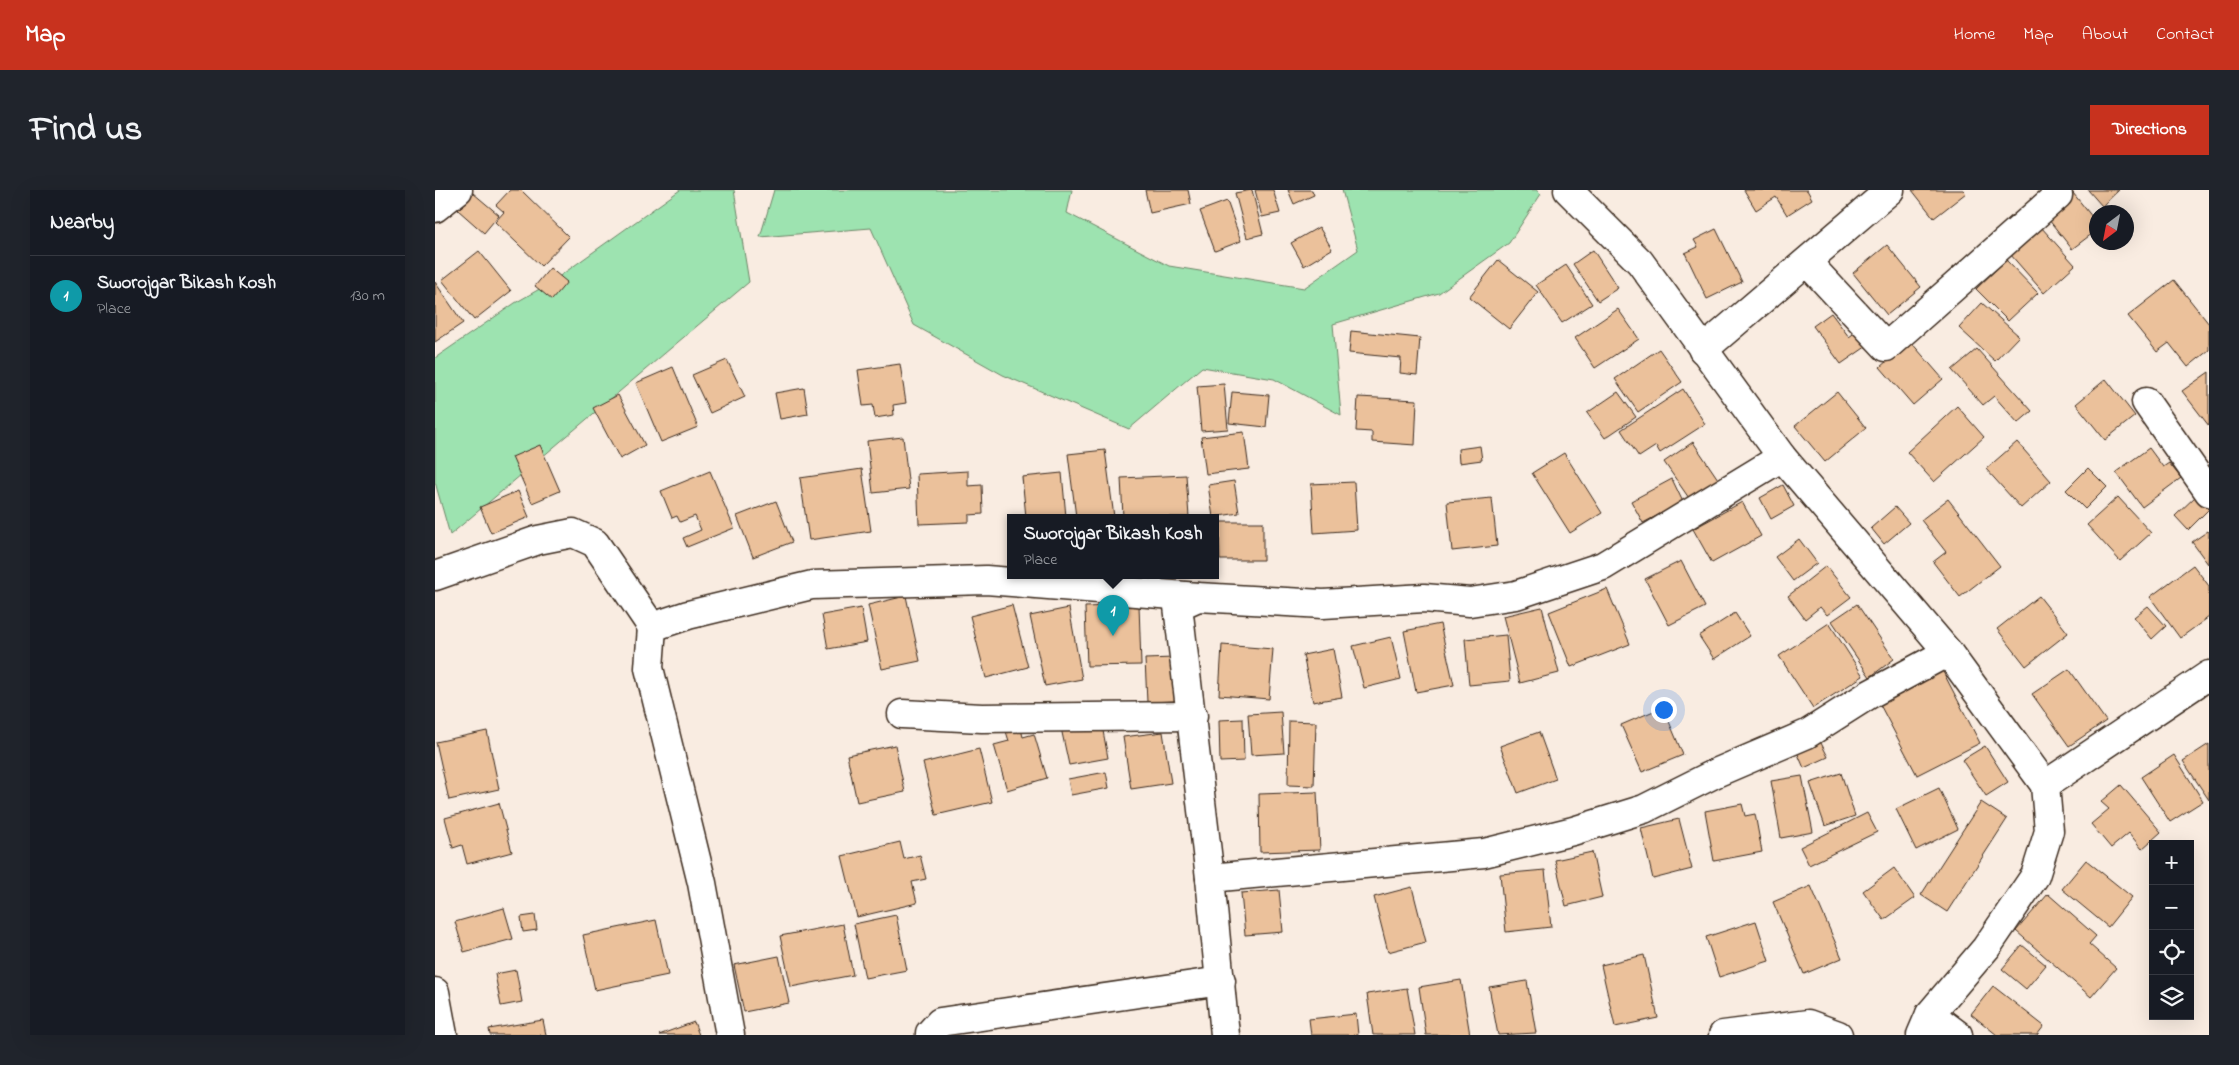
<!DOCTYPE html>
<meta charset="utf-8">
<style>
:root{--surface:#171b24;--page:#20242c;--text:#f1f3f6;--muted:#9ea1a6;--line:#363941;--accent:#c8321e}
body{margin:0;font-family:"Indie Flower",sans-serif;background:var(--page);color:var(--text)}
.controls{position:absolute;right:15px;bottom:15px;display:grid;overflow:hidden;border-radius:0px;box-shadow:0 5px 20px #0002}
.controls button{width:45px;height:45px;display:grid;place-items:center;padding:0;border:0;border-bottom:1px solid var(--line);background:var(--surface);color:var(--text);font:25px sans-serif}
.compass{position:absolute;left:1654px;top:15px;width:45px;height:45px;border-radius:50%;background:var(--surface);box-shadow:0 5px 20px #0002;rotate:212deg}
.you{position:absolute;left:1228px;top:519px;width:18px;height:18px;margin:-12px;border:4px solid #fff;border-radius:50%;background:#1a73e8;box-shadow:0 0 0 8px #1a73e833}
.badge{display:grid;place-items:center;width:32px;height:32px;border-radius:50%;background:var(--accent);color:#fff;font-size:16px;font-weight:700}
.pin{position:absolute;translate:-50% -41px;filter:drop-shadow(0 1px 2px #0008)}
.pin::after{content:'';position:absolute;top:26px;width:18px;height:15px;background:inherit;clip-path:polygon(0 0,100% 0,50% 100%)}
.popup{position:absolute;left:572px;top:324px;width:212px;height:65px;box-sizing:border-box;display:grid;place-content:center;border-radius:0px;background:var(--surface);filter:drop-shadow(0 1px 4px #0005);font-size:16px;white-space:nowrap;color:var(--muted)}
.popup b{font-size:19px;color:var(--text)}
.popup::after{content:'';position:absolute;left:50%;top:100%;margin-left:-10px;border:10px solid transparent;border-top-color:var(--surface)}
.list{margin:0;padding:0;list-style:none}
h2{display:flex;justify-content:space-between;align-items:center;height:65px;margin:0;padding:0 20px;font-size:21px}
h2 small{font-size:16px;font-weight:400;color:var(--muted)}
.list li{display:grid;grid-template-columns:32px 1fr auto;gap:15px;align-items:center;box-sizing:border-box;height:80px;padding:0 20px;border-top:1px solid var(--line)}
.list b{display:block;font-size:19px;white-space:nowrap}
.list p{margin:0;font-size:16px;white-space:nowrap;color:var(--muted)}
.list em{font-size:16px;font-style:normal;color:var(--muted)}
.icon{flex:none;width:28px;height:28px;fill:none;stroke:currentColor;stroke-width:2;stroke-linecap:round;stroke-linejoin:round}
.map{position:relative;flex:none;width:1774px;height:845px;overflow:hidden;border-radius:0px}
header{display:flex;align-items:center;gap:30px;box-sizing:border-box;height:70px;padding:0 25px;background:var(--accent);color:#fff}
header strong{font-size:24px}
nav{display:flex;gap:28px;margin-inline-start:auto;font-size:18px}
.intro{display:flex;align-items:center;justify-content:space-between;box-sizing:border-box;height:120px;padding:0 30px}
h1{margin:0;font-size:35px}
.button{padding:12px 22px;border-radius:0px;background:var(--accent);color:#fff;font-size:18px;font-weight:700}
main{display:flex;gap:30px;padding:0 30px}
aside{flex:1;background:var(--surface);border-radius:0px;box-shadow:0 5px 20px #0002}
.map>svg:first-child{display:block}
</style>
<header>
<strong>Map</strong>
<nav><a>Home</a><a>Map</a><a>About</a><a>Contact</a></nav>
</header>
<div class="intro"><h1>Find us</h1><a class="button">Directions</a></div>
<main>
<aside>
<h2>Nearby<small></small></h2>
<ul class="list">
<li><span class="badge" style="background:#0f9aa8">1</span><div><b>Sworojgar Bikash Kosh</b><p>Place</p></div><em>130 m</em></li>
</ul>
</aside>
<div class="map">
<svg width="1774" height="845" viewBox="0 0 1774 845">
<rect width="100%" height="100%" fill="#f9ece1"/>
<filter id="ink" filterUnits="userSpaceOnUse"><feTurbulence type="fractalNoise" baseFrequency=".02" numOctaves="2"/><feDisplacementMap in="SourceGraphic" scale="10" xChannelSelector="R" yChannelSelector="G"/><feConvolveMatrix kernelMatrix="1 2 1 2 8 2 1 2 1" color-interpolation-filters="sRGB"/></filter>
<g filter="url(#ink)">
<g fill="#9de3b0" stroke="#6c8667">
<path d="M245,0H299L314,92L15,345L0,292V168L80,113L115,93Z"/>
<path d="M339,0H637L632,23L734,76L869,98L923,60L907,0H1101L1106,4L1074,53L1004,103L898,134L906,225L839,189L767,177L694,239L568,185L479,135L436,38L325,47Z"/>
</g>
<g fill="#ebc19b" stroke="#3b2a1e">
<path d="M75,0H86L134,47L106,76L60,32L69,22L61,15Z"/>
<path d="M710,0H753L756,14L715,23Z"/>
<path d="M817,0L828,44L812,48L800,3Z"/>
<path d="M820,0H838L845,23L827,27Z"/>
<path d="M853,0H877L879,5L859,14Z"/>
<path d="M1309,0H1372L1377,9L1352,25L1341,7L1321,20Z"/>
<path d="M1477,0H1528L1531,3L1499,28Z"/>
<path d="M1653,0H1684L1667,16Z"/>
<path d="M38,3L64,25L49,43L23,20Z"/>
<path d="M1638,3L1662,33V40L1637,59L1610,25Z"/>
<path d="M792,11L806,51L780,61L765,21Z"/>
<path d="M884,37L897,59L869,76L856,53Z"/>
<path d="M1606,37L1640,75L1609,103L1575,64Z"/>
<path d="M1281,39L1307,92L1272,109L1250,63L1263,57L1259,50Z"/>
<path d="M1452,55L1486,97L1452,125L1418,83Z"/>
<path d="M1158,60L1183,98L1163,111L1138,74Z"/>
<path d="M44,61L76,101L39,130L7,90Z"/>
<path d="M1063,70L1103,102L1074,139L1034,107Z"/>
<path d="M1571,70L1603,103L1573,131L1541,99Z"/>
<path d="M1131,75L1157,114L1127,133L1101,95Z"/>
<path d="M115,78L132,92L117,110L100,96Z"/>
<path d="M1739,90L1774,134V160L1753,177L1734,153L1722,162L1693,126Z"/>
<path d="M0,92L28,133L0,152Z"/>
<path d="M1547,113L1584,146L1560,171L1524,138Z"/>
<path d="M1183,119L1204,149L1160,178L1140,148Z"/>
<path d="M1396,123L1414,147L1425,139L1435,154L1406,174L1378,136Z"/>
<path d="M916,141L985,148L982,185L965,183L966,168L914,163Z"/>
<path d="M1475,151L1508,189L1478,215L1445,177Z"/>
<path d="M1224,159L1247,192L1203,222L1180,189Z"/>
<path d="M1542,159L1597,221L1583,233L1559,206L1548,215L1517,180Z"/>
<path d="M292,170L310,207L275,223L257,185Z"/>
<path d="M465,174L471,213L458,215L459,225L440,228L438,215L428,216L423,180Z"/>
<path d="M238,177L263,237L226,252L201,193Z"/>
<path d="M1774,182V236L1747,201Z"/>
<path d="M1671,189L1700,226L1670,250L1641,214Z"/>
<path d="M789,194L793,239L766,241L762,196Z"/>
<path d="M369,198L373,224L345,229L340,203Z"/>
<path d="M1248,199L1270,234L1225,263L1221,256L1204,267L1186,240Z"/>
<path d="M797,202L834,205L831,237L794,233Z"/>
<path d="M1183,202L1201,227L1170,248L1152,223Z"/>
<path d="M1402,202L1431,238L1390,272L1360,236Z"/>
<path d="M183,205L210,255L185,269L158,218Z"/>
<path d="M923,207L982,210L980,255L937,252V242L921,241Z"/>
<path d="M1522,216L1549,247L1499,292L1472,262Z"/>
<path d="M809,242L814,279L771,284L766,247Z"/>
<path d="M468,247L474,299L438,303L432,251Z"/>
<path d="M1258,252L1285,292L1256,311L1229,272Z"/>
<path d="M1582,252L1616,291L1586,318L1551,279Z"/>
<path d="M105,255L125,301L97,313L77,267Z"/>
<path d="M1045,256L1047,270L1024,273L1023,259Z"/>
<path d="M1714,258L1728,277L1734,273L1746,288L1707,317L1681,282Z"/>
<path d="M670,260L679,327H641L633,264Z"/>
<path d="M1129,263L1167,323L1135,343L1097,283Z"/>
<path d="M1653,278L1672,297L1650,319L1631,300Z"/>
<path d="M427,279L436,341L374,350L365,288Z"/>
<path d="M275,281L299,338L252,357L248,348L266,340L260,326L245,332L242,326L237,328L226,301Z"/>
<path d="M533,281V296L547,295L548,324L534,325V332L484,334L482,284Z"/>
<path d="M627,283L631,327H591L587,287Z"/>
<path d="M751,285L754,327H688L686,288Z"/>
<path d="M1237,289L1248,312L1208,333L1196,311Z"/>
<path d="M799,291L804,323L778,327L773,295Z"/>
<path d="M919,292L922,340L879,343L876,294Z"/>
<path d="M1348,295L1359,316L1336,329L1325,308Z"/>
<path d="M83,301L94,327L56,343L45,317Z"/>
<path d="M1762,305L1774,319L1753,340L1740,326Z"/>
<path d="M1683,307L1716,343L1685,371L1652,335Z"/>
<path d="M1057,308L1062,356L1017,361L1012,312Z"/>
<path d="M1513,309L1565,376L1525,407L1498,372L1511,362L1486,330Z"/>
<path d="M341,311L357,352L318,367L302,326Z"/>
<path d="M1307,312L1326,346L1277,373L1258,339Z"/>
<path d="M1460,317L1474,333L1449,354L1436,338Z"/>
<path d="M784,332H828V370H785Z"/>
<path d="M1773,341L1774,342L1773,374L1757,352Z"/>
<path d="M1364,349L1382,373L1358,391L1340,367Z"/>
<path d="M1246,371L1270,417L1234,435L1210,389Z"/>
<path d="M1758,375L1774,396V427L1745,448L1715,407Z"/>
<path d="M1391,376L1416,407L1392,425L1385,417L1370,429L1353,406Z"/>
<path d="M1172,399L1195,454L1136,477L1114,422Z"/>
<path d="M471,406L485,471L447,479L433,415Z"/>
<path d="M1604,406L1633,443L1591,476L1562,439Z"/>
<path d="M1422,414L1459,469L1435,487L1397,431Z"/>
<path d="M577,415L593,477L551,488L535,426Z"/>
<path d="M704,415L706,475L652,476L650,417Z"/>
<path d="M1713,416L1731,436L1717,449L1699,427Z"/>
<path d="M1107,417L1124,483L1085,493L1068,426Z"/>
<path d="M426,418L432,452L393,459L387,425Z"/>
<path d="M634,418L647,489L610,496L595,426Z"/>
<path d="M1300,423L1315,446L1279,469L1264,446Z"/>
<path d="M1394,433L1428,486L1378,518L1344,466Z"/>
<path d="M1005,434L1019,495L981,502L969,441Z"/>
<path d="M1071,445L1075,491L1034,495L1030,449Z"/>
<path d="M956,447L966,489L929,498L918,456Z"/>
<path d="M787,455L838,459L834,509L784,505Z"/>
<path d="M898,459L907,507L878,512L868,465Z"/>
<path d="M739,468L740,511L712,512L710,469Z"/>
<path d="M1505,476L1545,553L1482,585L1442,509Z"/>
<path d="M1634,479L1671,531L1634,556L1597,504Z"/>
<path d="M1228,517L1248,565L1207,582L1186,535Z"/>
<path d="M846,522L849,563L816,565L813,524Z"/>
<path d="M808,529L809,571L785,572L784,530Z"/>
<path d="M666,530L673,568L634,575L626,538Z"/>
<path d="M584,531L588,547L599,544L612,588L572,600L559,555L574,551L569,535Z"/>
<path d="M854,531L881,532L879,596L853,595Z"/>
<path d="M52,541L64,599L14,610L1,552Z"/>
<path d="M728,542L736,593L696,599L688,547Z"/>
<path d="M1104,542L1121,589L1083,603L1065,556Z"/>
<path d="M1385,551L1393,567L1369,578L1362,562Z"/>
<path d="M1774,554V610L1748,571Z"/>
<path d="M460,555L470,602L422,612L412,565Z"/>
<path d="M1550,556L1573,592L1551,606L1527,570Z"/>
<path d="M544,559L557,612L501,625L488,573Z"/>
<path d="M1739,565L1768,611L1735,632L1706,587Z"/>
<path d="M671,582L674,598L636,605L633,589Z"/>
<path d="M1406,583L1420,626L1390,636L1375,593Z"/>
<path d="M1367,586L1378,642L1346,648L1336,591Z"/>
<path d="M1686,595L1726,642L1707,659L1694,643L1676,658L1656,634L1674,619L1666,612Z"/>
<path d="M1504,598L1523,639L1481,660L1461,619Z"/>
<path d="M882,602L885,660L825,662L824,604Z"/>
<path d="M1546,612L1572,629L1512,722L1486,705Z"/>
<path d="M64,613L77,662L32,674L27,655L18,658L10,628Z"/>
<path d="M1307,614L1310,626L1320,624L1327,662L1279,671L1270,621Z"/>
<path d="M1432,623L1442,642L1374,675L1365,657Z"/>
<path d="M1244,629L1257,679L1218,689L1206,638Z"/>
<path d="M465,652L469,669L485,665L491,689L477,692L482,713L422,727L407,666Z"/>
<path d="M1157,662L1167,707L1131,716L1120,670Z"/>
<path d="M1651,670L1697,707L1673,737L1627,699Z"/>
<path d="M1459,678L1480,708L1449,730L1428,701Z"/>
<path d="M1110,680L1116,737L1071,742L1065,684Z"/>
<path d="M1376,696L1407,768L1369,784L1338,712Z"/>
<path d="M977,697L991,752L953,762L939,707Z"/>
<path d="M844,700L848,742L810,745L806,703Z"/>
<path d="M1613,704L1661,746L1654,754L1681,778L1656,807L1581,741Z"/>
<path d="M69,718L78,749L29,762L20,732Z"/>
<path d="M100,725L102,740L88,742L86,727Z"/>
<path d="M461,725L472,780L430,788L419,734Z"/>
<path d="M221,730L233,785L160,800L148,745Z"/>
<path d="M1321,731L1334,771L1284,787L1271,747Z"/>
<path d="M408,734L418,785L356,797L345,746Z"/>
<path d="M1587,755L1611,775L1591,799L1567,779Z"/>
<path d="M1209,765L1223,828L1180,837L1166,775Z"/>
<path d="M344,766L354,813L309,822L299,775Z"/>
<path d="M81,780L87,812L66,816L60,784Z"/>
<path d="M1026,790L1035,845H991L984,797Z"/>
<path d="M1092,791L1101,843L1063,845L1054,797Z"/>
<path d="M1558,796L1609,836L1602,845H1562L1536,824Z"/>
<path d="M972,798L980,845H938L932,804Z"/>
<path d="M921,824L923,845H876L874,829Z"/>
<path d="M108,830L111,845H55L54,839Z"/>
<path d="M259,832L264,845H224Z"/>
</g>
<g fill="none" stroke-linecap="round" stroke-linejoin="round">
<g stroke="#3b2a1e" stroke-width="31">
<g id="minor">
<path d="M1133,0L1205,72L1347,267L1513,462L1610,595L1614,641L1600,686L1551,758L1495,824L1486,845"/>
<path d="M0,18L23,0"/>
<path d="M1372,72L1451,157L1623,5"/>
<path d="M1268,160L1455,0"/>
<path d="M1711,212L1774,302"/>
<path d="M0,386L103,350L138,343L160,353L217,437L253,425L377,395L551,390L763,407L888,414L989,408L1035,412L1081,405L1168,376L1347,267"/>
<path d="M763,407L743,416L775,688L790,845"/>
<path d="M217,437L214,478L267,693L295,845"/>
<path d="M467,524L547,528L758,526"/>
<path d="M1610,595L1774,485"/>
<path d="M775,688L1049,663L1138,641L1209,619L1283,582L1372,544L1435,504L1513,462"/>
<path d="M0,802L8,845"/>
<path d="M1495,824L1523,845"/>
<path d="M495,845V843L505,832L786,791"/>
<path d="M1288,845L1373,834L1403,845"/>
</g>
</g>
<use href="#minor" stroke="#fff" stroke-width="28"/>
</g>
</g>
</svg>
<div class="controls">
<button>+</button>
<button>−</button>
<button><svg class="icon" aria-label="locate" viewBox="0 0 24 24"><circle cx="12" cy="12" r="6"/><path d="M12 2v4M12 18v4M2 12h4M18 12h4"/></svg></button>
<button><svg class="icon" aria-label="layers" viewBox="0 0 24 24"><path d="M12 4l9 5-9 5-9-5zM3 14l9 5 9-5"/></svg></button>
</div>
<svg class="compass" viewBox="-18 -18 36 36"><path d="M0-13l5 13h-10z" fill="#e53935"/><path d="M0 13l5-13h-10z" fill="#9ea1a6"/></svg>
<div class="you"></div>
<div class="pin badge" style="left:678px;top:446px;background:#0f9aa8">1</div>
<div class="popup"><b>Sworojgar Bikash Kosh</b>Place</div>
</div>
</main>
